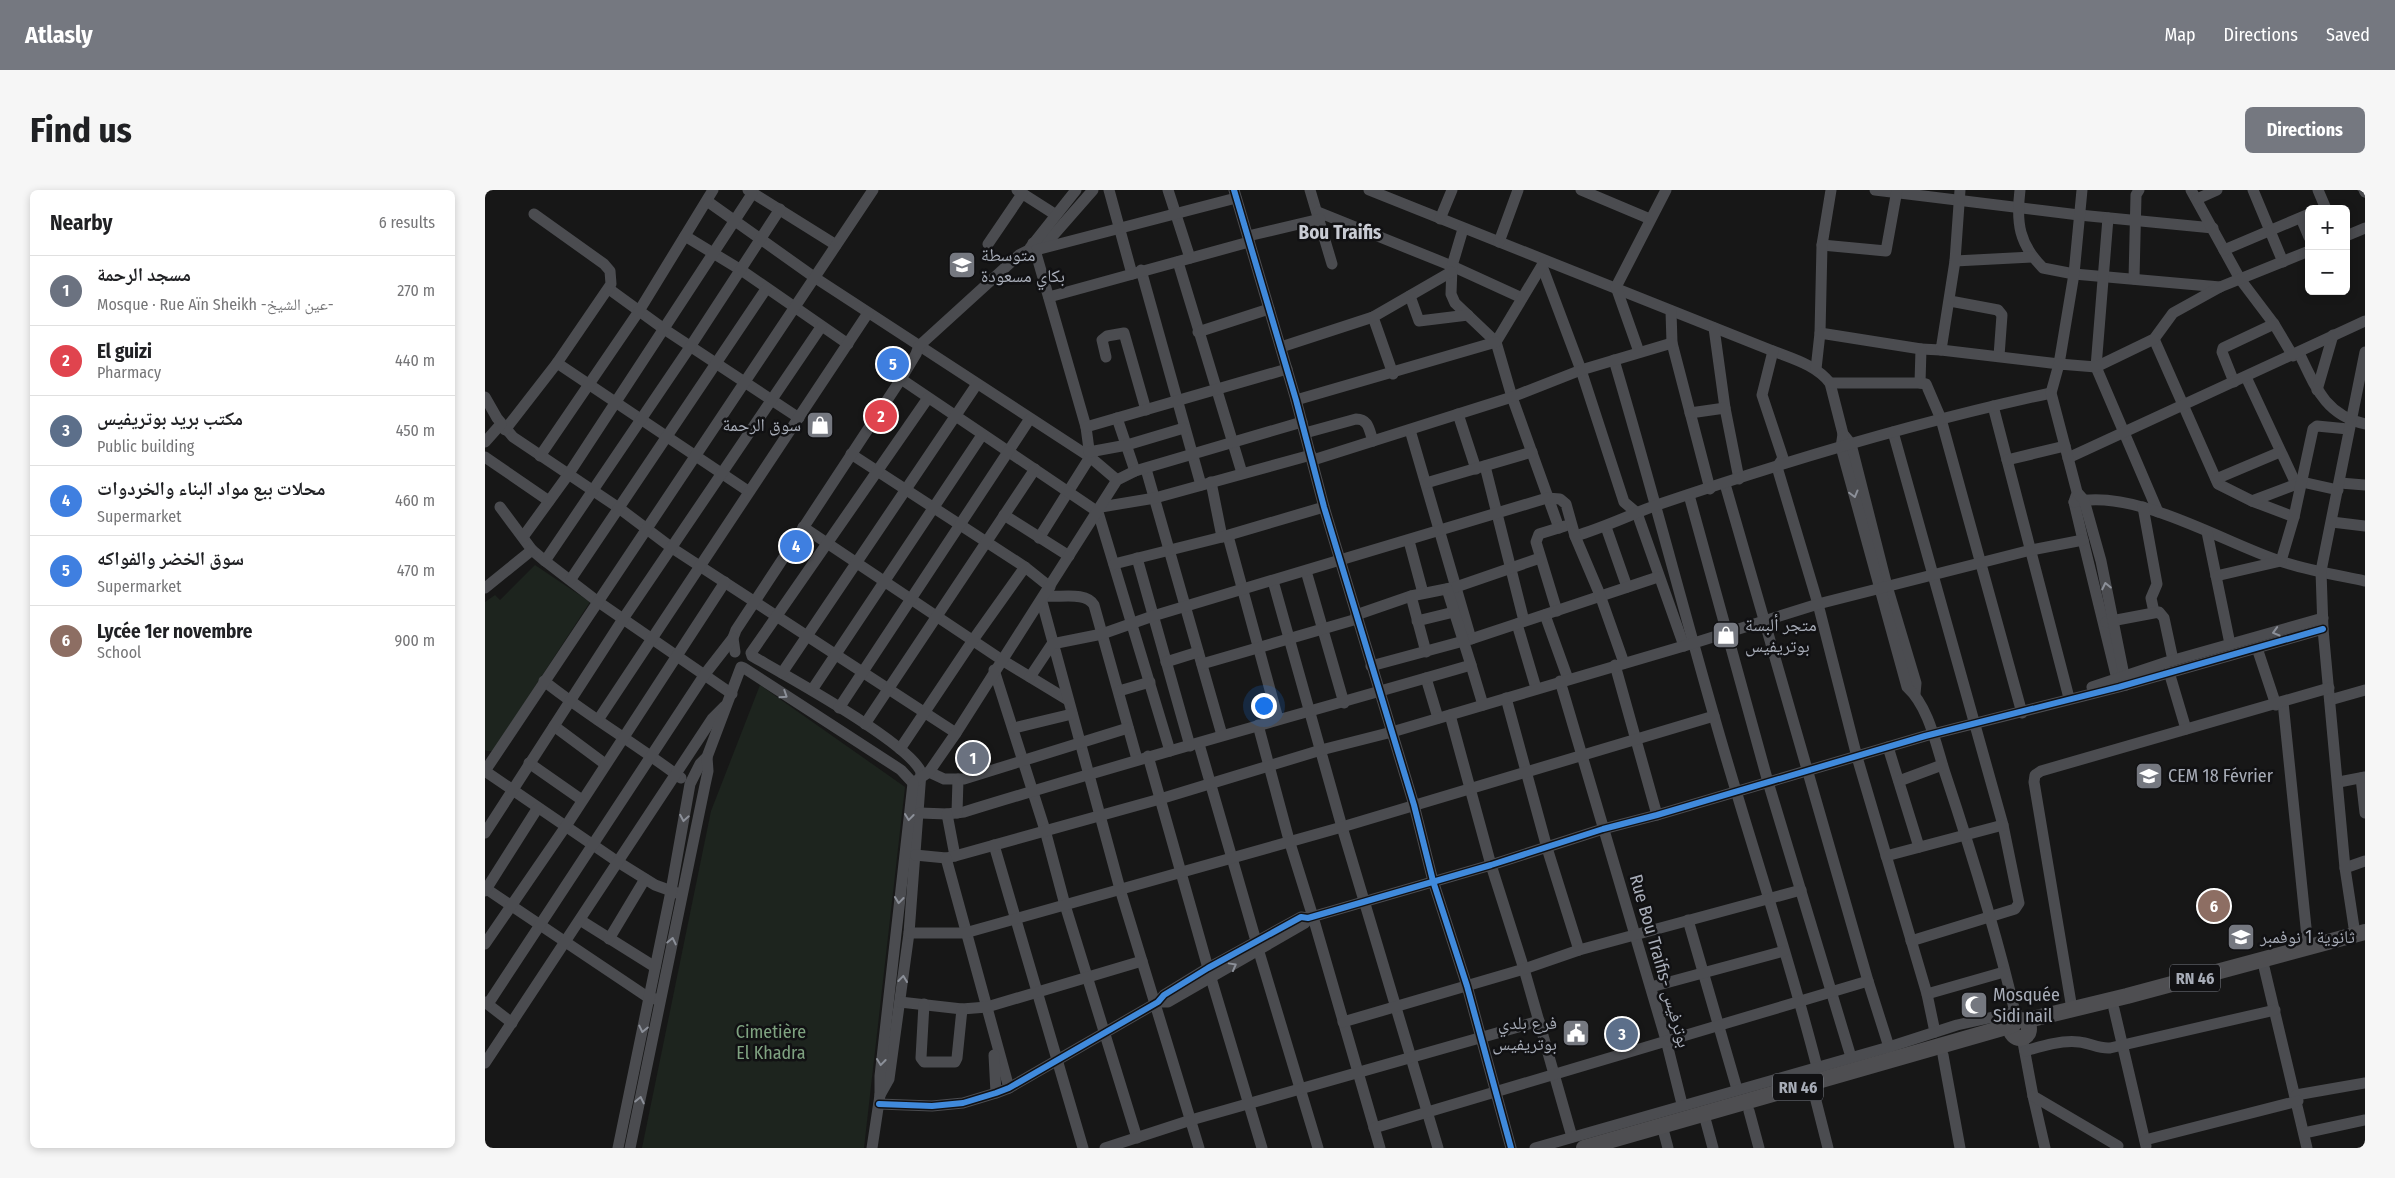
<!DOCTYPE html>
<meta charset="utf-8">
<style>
:root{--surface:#fff;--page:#f6f6f6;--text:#202124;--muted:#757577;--line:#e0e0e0;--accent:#757880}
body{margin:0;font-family:"Fira Sans Condensed","Noto Naskh Arabic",sans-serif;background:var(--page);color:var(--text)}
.controls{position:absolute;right:15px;top:15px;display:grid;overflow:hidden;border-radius:8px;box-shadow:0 2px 8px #0003}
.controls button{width:45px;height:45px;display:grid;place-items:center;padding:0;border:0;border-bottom:1px solid var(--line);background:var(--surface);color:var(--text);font:25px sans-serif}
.you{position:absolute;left:778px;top:515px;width:18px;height:18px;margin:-12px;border:4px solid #fff;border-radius:50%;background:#1a73e8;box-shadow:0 0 0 8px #1a73e833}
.badge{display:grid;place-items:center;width:32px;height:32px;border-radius:50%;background:var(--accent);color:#fff;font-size:16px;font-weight:700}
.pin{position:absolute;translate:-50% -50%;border:2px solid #fff;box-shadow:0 1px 5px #0006}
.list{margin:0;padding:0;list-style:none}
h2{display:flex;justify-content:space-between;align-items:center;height:65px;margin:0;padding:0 20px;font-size:21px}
h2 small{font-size:16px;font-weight:400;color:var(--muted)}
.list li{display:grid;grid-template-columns:32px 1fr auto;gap:15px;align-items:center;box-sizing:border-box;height:70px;padding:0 20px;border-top:1px solid var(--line)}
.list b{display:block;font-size:19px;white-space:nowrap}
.list p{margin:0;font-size:16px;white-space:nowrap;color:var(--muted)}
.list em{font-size:16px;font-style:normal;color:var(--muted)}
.map{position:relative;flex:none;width:1880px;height:958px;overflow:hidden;border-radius:8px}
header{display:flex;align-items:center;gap:30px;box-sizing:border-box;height:70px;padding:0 25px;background:var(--accent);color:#fff}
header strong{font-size:24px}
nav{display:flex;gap:28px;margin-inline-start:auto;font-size:18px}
.intro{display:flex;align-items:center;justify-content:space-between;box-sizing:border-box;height:120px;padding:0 30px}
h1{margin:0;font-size:35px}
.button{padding:12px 22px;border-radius:8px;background:var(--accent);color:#fff;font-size:18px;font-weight:700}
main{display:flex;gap:30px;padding:0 30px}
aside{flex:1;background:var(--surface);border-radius:8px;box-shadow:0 2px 8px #0003}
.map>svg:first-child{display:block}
</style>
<header>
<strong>Atlasly</strong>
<nav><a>Map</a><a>Directions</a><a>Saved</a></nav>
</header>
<div class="intro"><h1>Find us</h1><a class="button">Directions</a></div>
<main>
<aside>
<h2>Nearby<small>6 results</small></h2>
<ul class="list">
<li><span class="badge" style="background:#6b7280">1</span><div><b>مسجد الرحمة</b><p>Mosque · Rue Aïn Sheikh -عين الشيخ-</p></div><em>270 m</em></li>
<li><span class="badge" style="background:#e0444e">2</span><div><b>El guizi</b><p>Pharmacy</p></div><em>440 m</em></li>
<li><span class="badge" style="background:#5c6f8a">3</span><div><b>مكتب بريد بوتريفيس</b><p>Public building</p></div><em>450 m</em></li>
<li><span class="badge" style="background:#3f7fe0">4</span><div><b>محلات ببع مواد البناء والخردوات</b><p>Supermarket</p></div><em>460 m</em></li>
<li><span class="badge" style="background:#3f7fe0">5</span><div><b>سوق الخضر والفواكه</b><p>Supermarket</p></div><em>470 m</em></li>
<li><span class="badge" style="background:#8d6e63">6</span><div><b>Lycée 1er novembre</b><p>School</p></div><em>900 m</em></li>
</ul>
</aside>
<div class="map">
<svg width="1880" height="958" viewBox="0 0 1880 958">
<rect width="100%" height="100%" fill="#171717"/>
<g fill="#1d241e">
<path d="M50,375L105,412L8,561H2L0,560V412L10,405L15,410Z"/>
<path d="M275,495L420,597L379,958H157L226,621Z"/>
</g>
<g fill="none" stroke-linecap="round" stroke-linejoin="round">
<g stroke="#4b4c50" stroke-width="11">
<path d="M263,0L351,55"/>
<path d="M532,0L571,25"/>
<path d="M624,0L647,84"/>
<path d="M683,0L705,68"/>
<path d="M749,0L811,210L839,317L929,615L948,691L982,796L1026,958"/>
<path d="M825,0L847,74"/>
<path d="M884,0L1288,161C1308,169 1331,175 1345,193L1358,244L1366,254L1402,396L1431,493L1430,504"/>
<path d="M1096,0L1165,29"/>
<path d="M1390,0L1594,25L1728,38"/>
<path d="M1535,0C1531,33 1534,54 1558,78L1589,84L1735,97"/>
<path d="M1706,0L1755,89L1789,134L1808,166"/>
<path d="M1768,0L1798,72"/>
<path d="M1833,0L1841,19"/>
<path d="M1879,0L1880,2"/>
<path d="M1712,9L1732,0"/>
<path d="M222,11L329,87L605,267L632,290"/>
<path d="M833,22L967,76L1037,108"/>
<path d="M1623,28L1611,177L1673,322"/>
<path d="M1816,28L1824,47"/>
<path d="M955,29L967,0"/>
<path d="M978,39L967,76L966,104L970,113L1011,152L1027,207L1074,338"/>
<path d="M200,46L256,80L363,154"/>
<path d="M763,46L835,29"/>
<path d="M1861,46L1880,38"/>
<path d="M1014,52L1033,0"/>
<path d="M548,53L601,237L605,267L554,348"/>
<path d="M503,54L537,4"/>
<path d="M1337,55L1401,61L1412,0"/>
<path d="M558,57L608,0"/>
<path d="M545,58L591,0"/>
<path d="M551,60L751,8"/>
<path d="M1739,60L1824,24"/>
<path d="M1470,71L1547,67"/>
<path d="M693,72L757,283"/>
<path d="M1057,76L1096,180L1139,312L1152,323L1199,456"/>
<path d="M656,80L716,295"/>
<path d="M1649,89L1651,5L1654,0"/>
<path d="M124,99L179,139L314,228"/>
<path d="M925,106L934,131L983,125"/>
<path d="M564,107L764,52"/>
<path d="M1465,111L1513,120L1517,125L1514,166"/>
<path d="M1186,121L1187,153L1225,299"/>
<path d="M888,127L908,184"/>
<path d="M1229,138L1240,218"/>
<path d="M713,142L784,119"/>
<path d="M1335,143L1337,55L1346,0"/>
<path d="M1669,149L1733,294L1767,311L1809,327"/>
<path d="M1011,152L1059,72"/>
<path d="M796,157L888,127L966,82"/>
<path d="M1436,159L1456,160L1470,71L1475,0"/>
<path d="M1456,160L1574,174L1589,84L1597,0"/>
<path d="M1288,161L1277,205L1298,268L1292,277"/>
<path d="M1154,162L1131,97L1181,0"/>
<path d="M1814,163C1830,196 1840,225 1880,234"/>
<path d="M621,167L617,150L622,146L639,143L661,220"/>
<path d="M1129,170C1164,288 1195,407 1229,526C1262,643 1302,759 1332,877"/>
<path d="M72,173L263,301"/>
<path d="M1331,179L1335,143L1436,159L1435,193"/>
<path d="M1761,187L1811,294"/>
<path d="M416,189L613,322L685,561"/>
<path d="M1749,192L1737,162L1738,158L1789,134"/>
<path d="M1345,193H1435L1441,194L1456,229L1537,523"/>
<path d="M1832,200L1848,145"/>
<path d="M0,207L12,228L28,247L134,318L187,358L471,543"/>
<path d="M811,210L1011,152"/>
<path d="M1508,216L1583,504"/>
<path d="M1205,223L1240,218L1254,289"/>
<path d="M973,224L991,279"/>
<path d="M632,228L650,281"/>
<path d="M601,237L802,179"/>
<path d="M20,240L72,173L126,94L125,81L119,74L49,24"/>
<path d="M925,240L986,449"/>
<path d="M1408,242L1518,635L1534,713L1530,719L1426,751"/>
<path d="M820,243L871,229C884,229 884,240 888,251"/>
<path d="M1358,244L1356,257L1422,497C1444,517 1451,555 1460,583C1487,664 1513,747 1532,831"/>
<path d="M0,252L16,234"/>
<path d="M604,262L642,255L699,238"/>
<path d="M366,264L540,377L565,397"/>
<path d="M55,266L154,121L228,0"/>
<path d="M0,267L64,311"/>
<path d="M1583,268L1880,131"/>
<path d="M828,270L1027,207L1096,180L1187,153"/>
<path d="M1522,270L1580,256"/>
<path d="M1000,276L1039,431"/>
<path d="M1292,277L1333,414L1372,567L1442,804L1450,842"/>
<path d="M661,279L737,545"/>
<path d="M1731,289L1795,262"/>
<path d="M726,292L737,347"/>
<path d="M941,293L1047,262"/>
<path d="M1855,293L1880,295"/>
<path d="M1240,294L1383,791L1404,857"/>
<path d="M1204,305L1283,592L1366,867"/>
<path d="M1591,306L1589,312L1598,350L1632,489"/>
<path d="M1767,311L1817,292L1853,300"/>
<path d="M1589,312C1651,298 1737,352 1795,371C1822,380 1852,385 1880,391"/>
<path d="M15,317L47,360L60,371L112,411L247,504"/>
<path d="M616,317L670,308L826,265"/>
<path d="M1658,317L1672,394L1666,408L1669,422"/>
<path d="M519,325L584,366"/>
<path d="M1847,332L1880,336"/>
<path d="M318,337L517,470L583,510"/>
<path d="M1121,337L1142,397"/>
<path d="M1722,342L1745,454"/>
<path d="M743,346L793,529"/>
<path d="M1090,346C1118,338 1144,325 1172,315C1301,271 1432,232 1566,203"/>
<path d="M38,347L83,285L267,4"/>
<path d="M924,351L938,403"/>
<path d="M652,368L705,556"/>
<path d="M60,371L205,157L295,19"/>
<path d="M629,374L737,347L839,317"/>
<path d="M821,381L859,513"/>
<path d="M1731,386L1796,371L1809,327L1828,239L1832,236L1863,239"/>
<path d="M86,389L281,99"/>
<path d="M788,391L857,637L953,958"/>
<path d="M0,398L47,360"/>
<path d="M560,406C574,408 601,401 609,415L652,569"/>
<path d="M557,412L635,699L714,958"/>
<path d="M1072,421L1051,352L1054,344L1080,336"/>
<path d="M871,425L926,406"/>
<path d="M1060,425L1083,489"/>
<path d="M932,431L969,422"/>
<path d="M1621,432L1674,422L1679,428L1688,470"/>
<path d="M1032,434L1051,498"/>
<path d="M1772,458L1791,515"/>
<path d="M250,462L248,448L251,440L416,189L431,164L434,156L534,65L542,61"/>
<path d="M941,462L926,406L971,397L1055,368"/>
<path d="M266,463L443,208"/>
<path d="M267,466C300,485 423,552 436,582L424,743L404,889L395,905"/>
<path d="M681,472L713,462"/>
<path d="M717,474L872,429"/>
<path d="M986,475L998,515"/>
<path d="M1130,475L1172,625"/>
<path d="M886,476L986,449L1173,387"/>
<path d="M259,478L416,580L428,593"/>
<path d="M509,480L560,640L580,715L652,948"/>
<path d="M1684,482L1701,539"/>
<path d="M297,483L492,194"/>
<path d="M545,487L567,454L617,444L668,426L1062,308L1075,309L1081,314L1090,346L1115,405L1139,473"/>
<path d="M941,488L953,528"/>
<path d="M59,491C103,526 151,554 196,588"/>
<path d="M1075,491L1181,850L1197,914"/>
<path d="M1641,495L1616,371L1599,310L1592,302L1566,203L1574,174L1611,177L1669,149L1688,123L1735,97L1824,61"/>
<path d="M1607,497L1682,472L1838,428"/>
<path d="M327,500L497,245"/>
<path d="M634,501L665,492"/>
<path d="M1021,508L1062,658L1094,760"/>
<path d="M1845,510L1880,500"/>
<path d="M1798,512L1823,757"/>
<path d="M354,518L544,230"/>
<path d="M965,525L1006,675L1039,779L1087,947"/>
<path d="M113,530L383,123"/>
<path d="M380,534L550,279"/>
<path d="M773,535L804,650L828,727L895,958"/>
<path d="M69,536L120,574"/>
<path d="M529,538L587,524"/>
<path d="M714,554L771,751"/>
<path d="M1403,557L1434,657"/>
<path d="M415,559L488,450L540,377"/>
<path d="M663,566L723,778"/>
<path d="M44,573L97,610"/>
<path d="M0,581L388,0"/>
<path d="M0,581L133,672L170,695L192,703"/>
<path d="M444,582L459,589H479L643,538"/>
<path d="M1876,588L1880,623"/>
<path d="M1414,591L1457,575"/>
<path d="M1854,592L1880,587"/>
<path d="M428,593L444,582L471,543L632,290L650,281L817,232"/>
<path d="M435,623L462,624L479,622C647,570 817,524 986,475L962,399"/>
<path d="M472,623L473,589"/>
<path d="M462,624L470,666"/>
<path d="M0,643L138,429L336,137"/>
<path d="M509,655L598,958"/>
<path d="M430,665L461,668L470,666L675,609L836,560L907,542L1209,453L1333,414L1546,360L1598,350"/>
<path d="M1401,666L1518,635"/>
<path d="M461,668L524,898"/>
<path d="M1860,678L1880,671"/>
<path d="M0,698L164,808L171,809"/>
<path d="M0,701L52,619"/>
<path d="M95,730L170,777"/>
<path d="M1203,730L1252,899"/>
<path d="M424,743H480L857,637L1229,526"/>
<path d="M1870,744L1860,678L1838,439L1836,381L1880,162"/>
<path d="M124,749L160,689"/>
<path d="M0,754L81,636L240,392"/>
<path d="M774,762L833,958"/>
<path d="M1779,777L1822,958"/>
<path d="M726,788L777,958"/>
<path d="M1166,797L1299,761"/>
<path d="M1442,804L1519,782"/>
<path d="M0,812L27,833"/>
<path d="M415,812L477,819L502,817L657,771"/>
<path d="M677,812H683L820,733L823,728"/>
<path d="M3,814L220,484L248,448"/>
<path d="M439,814L436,868L439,872H470L472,868L477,819"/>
<path d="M1587,819L1549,592L1550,585L1556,581L1844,498"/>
<path d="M1629,819L1661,956"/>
<path d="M858,832L1039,779L1094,760L1316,700"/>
<path d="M1537,847L1548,906L1560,958"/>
<path d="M1540,861C1557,856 1576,850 1594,852C1605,853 1614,859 1625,858L1790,820"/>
<path d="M509,865L511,903"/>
<path d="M1458,865L1475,958"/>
<path d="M0,873L227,529L240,516"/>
<path d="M1329,903L1343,958"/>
<path d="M1811,905L1880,893"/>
<path d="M1548,906L1633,956"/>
<path d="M394,914L447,916L478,913L511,903L524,898L673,812L679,805L723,778L816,727L823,728L1006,675L1118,639L1172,625L1440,546L1634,497L1838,439"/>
<path d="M1264,921L1274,958"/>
<path d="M1221,932L1228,958"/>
<path d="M889,938L1383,791"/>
<path d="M1179,943L1183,958"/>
<path d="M1819,943L1880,930"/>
<path d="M1660,950L1813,911"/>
<path d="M133,958L186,701L205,594L215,574L222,567L256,477"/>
<path d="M145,958L220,595L223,581L222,567"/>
<path d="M387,958L395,905V886L428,593"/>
<path d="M620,958L706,930L1054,831"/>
<path d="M1050,958L1404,857L1472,835L1531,822"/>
</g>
<g stroke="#4e4e51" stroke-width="16">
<circle cx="1535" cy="839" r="9"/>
<path d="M1539,831L1642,806L1880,742"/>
<path d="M1099,958L1528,835"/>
</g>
<g stroke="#111113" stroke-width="9">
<g id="cycleway">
<path d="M749,0L811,210L839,317L929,615L948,691L982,796L1026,958"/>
<path d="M394,914L447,916L478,913L511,903L524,898L673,812L679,805L723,778L816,727L823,728L1006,675L1118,639L1172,625L1440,546L1634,497L1838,439"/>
</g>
</g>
<use href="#cycleway" stroke="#408adc" stroke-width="6"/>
</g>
<defs><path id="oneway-chevron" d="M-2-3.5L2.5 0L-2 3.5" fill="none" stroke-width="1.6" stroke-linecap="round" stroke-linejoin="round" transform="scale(1.25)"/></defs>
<g stroke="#8c9099">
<use href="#oneway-chevron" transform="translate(1369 304) rotate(75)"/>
<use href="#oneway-chevron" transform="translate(1621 396) rotate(-102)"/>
<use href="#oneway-chevron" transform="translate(1791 442) rotate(164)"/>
<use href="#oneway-chevron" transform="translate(299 505) rotate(33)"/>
<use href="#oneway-chevron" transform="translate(424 627) rotate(97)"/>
<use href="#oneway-chevron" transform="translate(199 628) rotate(100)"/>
<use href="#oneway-chevron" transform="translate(414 710) rotate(96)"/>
<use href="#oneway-chevron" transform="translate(187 751) rotate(-78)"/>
<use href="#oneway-chevron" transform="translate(748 776) rotate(-29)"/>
<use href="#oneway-chevron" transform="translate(418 789) rotate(-83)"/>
<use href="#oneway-chevron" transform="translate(158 839) rotate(102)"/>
<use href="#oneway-chevron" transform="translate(396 872) rotate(97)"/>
<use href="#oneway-chevron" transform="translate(155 910) rotate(-78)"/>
</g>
<defs>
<g id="school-square" transform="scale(1.4375)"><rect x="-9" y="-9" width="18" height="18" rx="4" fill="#757880" stroke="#111113"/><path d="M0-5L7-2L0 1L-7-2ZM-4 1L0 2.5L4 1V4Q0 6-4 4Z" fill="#fff"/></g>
<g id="shop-square" transform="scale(1.4375)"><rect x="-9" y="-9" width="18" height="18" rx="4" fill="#757880" stroke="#111113"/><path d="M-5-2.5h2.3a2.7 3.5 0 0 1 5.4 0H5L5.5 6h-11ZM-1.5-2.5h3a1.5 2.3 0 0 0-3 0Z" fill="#fff"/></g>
<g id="mosque-square" transform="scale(1.4375)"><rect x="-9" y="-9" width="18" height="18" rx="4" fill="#757880" stroke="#111113"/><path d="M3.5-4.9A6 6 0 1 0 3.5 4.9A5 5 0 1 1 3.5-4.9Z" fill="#fff"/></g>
<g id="civic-square" transform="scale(1.4375)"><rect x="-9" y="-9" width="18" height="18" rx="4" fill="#757880" stroke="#111113"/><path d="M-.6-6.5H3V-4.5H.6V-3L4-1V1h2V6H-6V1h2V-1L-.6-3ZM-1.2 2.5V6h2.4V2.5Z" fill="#fff"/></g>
</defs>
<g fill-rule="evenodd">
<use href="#school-square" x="477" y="75"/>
<use href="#shop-square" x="335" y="235"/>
<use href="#shop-square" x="1241" y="445"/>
<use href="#school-square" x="1664" y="586"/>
<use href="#school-square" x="1756" y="747"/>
<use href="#mosque-square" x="1489" y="815"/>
<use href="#civic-square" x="1091" y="843"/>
</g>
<g text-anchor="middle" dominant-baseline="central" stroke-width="5" stroke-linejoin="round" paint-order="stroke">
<g fill="#111113" stroke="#7b7e86" stroke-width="1">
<rect x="1685" y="774.5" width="50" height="27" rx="4"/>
<rect x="1288" y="883.5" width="50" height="27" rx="4"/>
</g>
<g font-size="16" font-weight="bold" fill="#a8adb8">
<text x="1710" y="788">RN 46</text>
<text x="1313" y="897">RN 46</text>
</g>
<g font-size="18" fill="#a8adb8" stroke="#111113" text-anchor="start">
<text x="496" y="65">متوسطة<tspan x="496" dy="21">بكاي مسعودة</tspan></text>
<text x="316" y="235" text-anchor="end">سوق الرحمة</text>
<text x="1260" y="435">متجر ألبسة<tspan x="1260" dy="21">بوتريفيس</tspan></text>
<text x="1683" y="586">CEM 18 Février</text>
<text x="1775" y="747">ثانوية 1 نوفمبر</text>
<text x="1508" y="805">Mosquée<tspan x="1508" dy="21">Sidi nail</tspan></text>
<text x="1072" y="833" text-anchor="end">فرع بلدي<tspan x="1072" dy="21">بوتريفيس</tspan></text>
</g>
<g font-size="18" fill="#a8adb8" stroke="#111113">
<text transform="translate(1175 771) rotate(74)">Rue Bou Traifis- بوترفيس</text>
</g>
<g font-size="18" fill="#7fa381" stroke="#111113">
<text x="286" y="842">Cimetière<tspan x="286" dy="21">El Khadra</tspan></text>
</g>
<g font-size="19" font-weight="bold" fill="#c9ccd4" stroke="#111113">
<text x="855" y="42">Bou Traifis</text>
</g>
</g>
</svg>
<div class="controls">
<button>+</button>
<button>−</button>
</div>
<div class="you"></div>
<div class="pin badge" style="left:488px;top:568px;background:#6b7280">1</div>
<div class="pin badge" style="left:396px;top:226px;background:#e0444e">2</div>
<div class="pin badge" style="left:1137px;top:844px;background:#5c6f8a">3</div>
<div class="pin badge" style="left:311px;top:356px;background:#3f7fe0">4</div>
<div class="pin badge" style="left:408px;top:174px;background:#3f7fe0">5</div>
<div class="pin badge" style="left:1729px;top:716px;background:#8d6e63">6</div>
</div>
</main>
